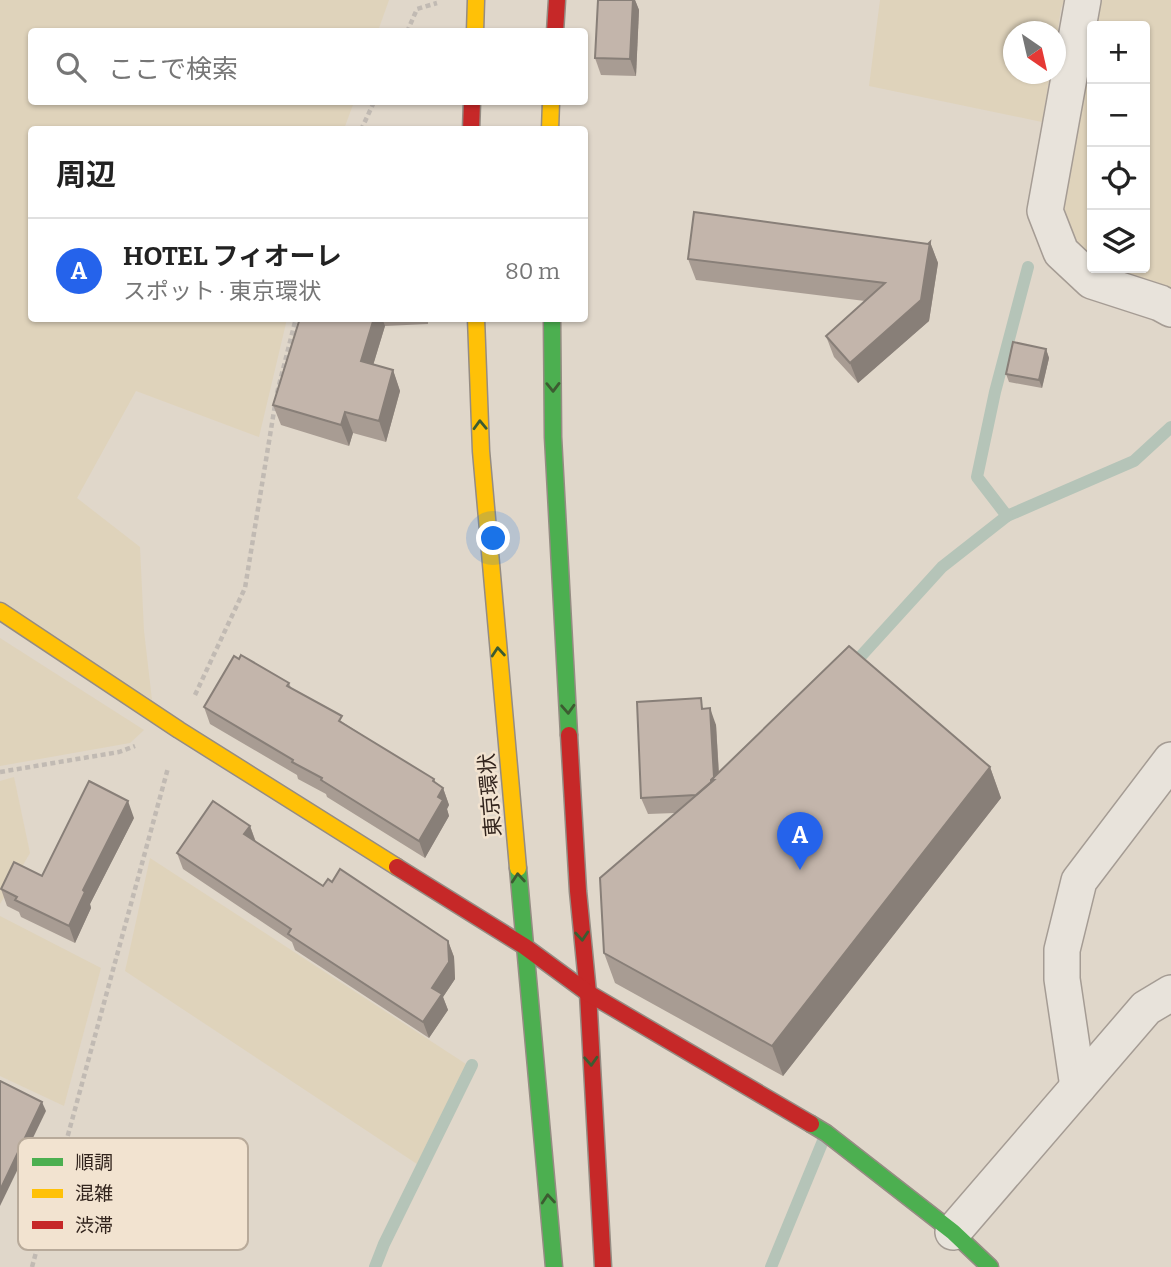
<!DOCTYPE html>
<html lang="ja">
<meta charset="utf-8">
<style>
:root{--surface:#fff;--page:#f2f2f2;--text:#222;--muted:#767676;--line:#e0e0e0;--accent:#2563eb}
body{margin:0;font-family:Bitter,"Noto Sans JP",serif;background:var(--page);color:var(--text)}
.controls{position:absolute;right:21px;top:21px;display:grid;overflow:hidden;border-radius:7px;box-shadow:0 2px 5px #0004}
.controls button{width:63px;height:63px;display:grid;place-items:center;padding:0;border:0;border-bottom:2px solid var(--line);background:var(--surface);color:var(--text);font:35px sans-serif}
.compass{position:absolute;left:1003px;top:21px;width:63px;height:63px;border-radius:50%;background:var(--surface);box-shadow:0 2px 5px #0004;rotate:146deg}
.you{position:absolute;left:494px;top:539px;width:24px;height:24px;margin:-18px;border:5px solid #fff;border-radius:50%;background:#1a73e8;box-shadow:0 0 0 10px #1a73e833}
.badge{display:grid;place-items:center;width:46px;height:46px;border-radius:50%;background:var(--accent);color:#fff;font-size:23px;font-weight:700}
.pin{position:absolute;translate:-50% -58px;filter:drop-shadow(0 2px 4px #0008)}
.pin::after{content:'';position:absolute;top:37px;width:24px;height:21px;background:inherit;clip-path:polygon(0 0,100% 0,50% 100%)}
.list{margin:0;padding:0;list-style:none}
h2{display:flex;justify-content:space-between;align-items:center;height:91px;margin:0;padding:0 28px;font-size:30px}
h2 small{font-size:23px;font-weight:400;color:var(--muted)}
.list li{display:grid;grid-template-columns:46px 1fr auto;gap:21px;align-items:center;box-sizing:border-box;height:105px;padding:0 28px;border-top:2px solid var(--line)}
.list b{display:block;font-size:26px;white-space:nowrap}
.list p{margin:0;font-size:23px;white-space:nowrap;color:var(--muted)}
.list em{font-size:23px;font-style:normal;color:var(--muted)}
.icon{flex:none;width:38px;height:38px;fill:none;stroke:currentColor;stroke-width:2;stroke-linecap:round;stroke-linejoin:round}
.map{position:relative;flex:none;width:1171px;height:1267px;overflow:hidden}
.search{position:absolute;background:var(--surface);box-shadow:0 2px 5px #0004;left:28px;top:28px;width:560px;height:77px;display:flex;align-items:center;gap:18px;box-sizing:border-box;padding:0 24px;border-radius:7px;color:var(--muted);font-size:26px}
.panel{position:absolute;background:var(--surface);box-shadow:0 2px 5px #0004;left:28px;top:126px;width:560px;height:196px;border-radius:7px}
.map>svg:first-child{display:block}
</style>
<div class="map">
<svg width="1171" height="1267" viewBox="0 0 1171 1267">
<rect width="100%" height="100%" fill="#e0d7ca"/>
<g fill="#dfd3bb">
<path d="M0,0H389L378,31L32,32V102H354L344,129L32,130V318L287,319L259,437L136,391L77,498L140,547L144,631L152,700L0,606Z"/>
<path d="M880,0H1065L1061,8L1056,43V32H1014V74H1050L1042,122L869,86Z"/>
<path d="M1101,0H1171V296L1098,268H1145V26H1092V265L1065,233L1061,188L1091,19Z"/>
<path d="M0,638L144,730L130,743L0,766Z"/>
<path d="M14,777L30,853L0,904V781Z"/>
<path d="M150,858L466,1064L465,1076L423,1168L125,971Z"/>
<path d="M0,916L101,968L64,1106L0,1076Z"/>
</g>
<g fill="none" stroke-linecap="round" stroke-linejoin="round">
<g stroke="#b5c4b8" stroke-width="12">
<path d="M1007,516L1134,461L1171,427"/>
<path d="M851,667L942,567L1007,516L977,477L995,392L1028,267"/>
<path d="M375,1267L384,1244L472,1065"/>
<path d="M771,1267L825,1136"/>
</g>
<g stroke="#a59c94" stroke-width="38">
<g id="street">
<path d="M1083,0L1045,211L1061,252L1092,281L1160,303L1171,309"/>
<path d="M1078,1087L1062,979V950L1079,881L1171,760"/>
<path d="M953,1232L1146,1008L1171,993"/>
</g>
</g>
<g stroke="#958c83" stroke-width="19">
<g id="fast">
<path d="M552,318L553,437L569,735"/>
<path d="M518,868L554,1267"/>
<path d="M811,1124L826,1133L953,1232L990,1267"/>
</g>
</g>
<g stroke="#958c83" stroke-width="19">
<g id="slow">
<path d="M475,32L476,0"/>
<path d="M550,130L551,102"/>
<path d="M476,318L481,451L518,868"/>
<path d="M0,611L179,730L397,867"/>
</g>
</g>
<g stroke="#958c83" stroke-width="19">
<g id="jam">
<path d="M555,32L557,0"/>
<path d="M471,130L472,102"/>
<path d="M569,735L578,891L588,993L603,1267"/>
<path d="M397,867L524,946L588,993L811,1124"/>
</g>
</g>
<g stroke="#c1bab3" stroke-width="4.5" stroke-dasharray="5 3.5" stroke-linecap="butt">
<path d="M407,32L417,9L437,3"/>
<path d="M361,130L374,102"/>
<path d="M277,393L296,318"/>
<path d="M195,695L245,588L275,405"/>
<path d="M0,772L119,752L135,746"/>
<path d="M32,1267L168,768"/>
</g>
<use href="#street" stroke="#e8e3db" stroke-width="35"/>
<use href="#fast" stroke="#4caf50" stroke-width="16"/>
<use href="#slow" stroke="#ffc107" stroke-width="16"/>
<use href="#jam" stroke="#c62828" stroke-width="16"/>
</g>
<g fill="#a89c93">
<path d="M598,0H635L639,10L636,76L601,75L595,58Z"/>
<path d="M930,242L938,263L929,321L858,383L834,357L826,336L865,301L696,280L688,259L928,244Z"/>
<path d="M300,318H428V324L385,326L373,365L393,370L400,391L386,442L353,433L349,446L281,425L273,405Z"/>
<path d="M1046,349L1049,358L1042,388L1009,382L1006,374Z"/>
<path d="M239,659L289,683L291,688L443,788L449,805L447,809L449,816L425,858L327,797L326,794L298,779L297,775L210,724L204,707Z"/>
<path d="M705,709L716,725L719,772L990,767L1001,798L783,1076L615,983L604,953L675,813L648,814L641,798Z"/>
<path d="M134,818L90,904L91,908L75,943L21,917L19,912L7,906L1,889L42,876Z"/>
<path d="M250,826L256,842L323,886L448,941L454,957L455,979L443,997L448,1010L429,1038L295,950L292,942L183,869L177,853Z"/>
</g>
<g fill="#887f78">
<path d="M633,0H635L639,10L636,76L630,59Z"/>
<path d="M930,242L938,263L929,321L858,383L850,363Z"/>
<path d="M374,318H382L385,326L368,382L361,361Z"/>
<path d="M1046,349L1049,358L1042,388L1039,380Z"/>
<path d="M393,370L400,391L386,442L379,421Z"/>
<path d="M345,412L353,433L349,446L341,425Z"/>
<path d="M710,708L716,725L720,797L714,780Z"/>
<path d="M990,767L1001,798L783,1076L772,1046Z"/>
<path d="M434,779L440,794L443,788L449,805L447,809L449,816L425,858L419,841Z"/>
<path d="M128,801L134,818L90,904L91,908L75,943L69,926L83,890Z"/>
<path d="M250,826L256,843L244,834Z"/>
<path d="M448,941L454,957L455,979L443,997L448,1010L429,1038L423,1022L432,988Z"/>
<path d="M42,1102L46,1111L0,1206V1190Z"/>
</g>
<g fill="#c3b5ab" stroke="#887f78" stroke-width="2">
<path d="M598,0H633L630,59L595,58Z"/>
<path d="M694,212L928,244L930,242L921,300L850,363L826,336L885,283L688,259Z"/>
<path d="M300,318H374L361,361L393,370L379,421L345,412L341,425L273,405Z"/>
<path d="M1013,342L1046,349L1039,380L1006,374Z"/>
<path d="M849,646L990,767L772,1046L604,953L600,878L714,780H711Z"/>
<path d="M241,655L289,683L287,686L342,716L339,721L434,779L433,781L443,788L438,797L443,800L419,841L321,780L322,778L292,762L293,760L204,707L234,656L239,659Z"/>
<path d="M701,698L702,709L710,708L714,777L711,780V782L696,795L641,798L637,702Z"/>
<path d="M89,781L128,801L83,890L85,892L69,926L15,900L17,897L1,889L14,862L42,876Z"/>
<path d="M213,801L250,826L244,834L323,886L328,879L332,882L340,869L448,941L449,962L432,988L442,994L423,1022L288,934L291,929L177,853Z"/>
<path d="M0,1081L42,1102L0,1190Z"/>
</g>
<defs><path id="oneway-chevron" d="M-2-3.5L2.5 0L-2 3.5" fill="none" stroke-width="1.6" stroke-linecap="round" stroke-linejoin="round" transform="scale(1.75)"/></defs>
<g stroke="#3c5c31">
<use href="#oneway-chevron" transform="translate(553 387) rotate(89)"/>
<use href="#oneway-chevron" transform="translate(480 425) rotate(-92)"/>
<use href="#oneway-chevron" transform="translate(498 652) rotate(-95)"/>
<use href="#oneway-chevron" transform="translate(568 709) rotate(87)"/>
<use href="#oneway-chevron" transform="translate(518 878) rotate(-95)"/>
<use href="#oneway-chevron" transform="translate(582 936) rotate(85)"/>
<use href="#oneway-chevron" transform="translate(591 1061) rotate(87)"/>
<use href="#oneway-chevron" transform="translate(548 1199) rotate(-95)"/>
</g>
<g text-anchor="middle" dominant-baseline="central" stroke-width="5" stroke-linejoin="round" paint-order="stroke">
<g font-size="21" fill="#32241d" stroke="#f2e3d0">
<text transform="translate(490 795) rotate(-95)">東京環状</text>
</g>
</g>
<rect x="18" y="1138" width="230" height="112" rx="10" fill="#f2e3d0" stroke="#b8aa9a" stroke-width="2"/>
<rect x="32" y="1158" width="31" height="8" fill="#4caf50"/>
<rect x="32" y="1189" width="31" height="9" fill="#ffc107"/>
<rect x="32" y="1221" width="31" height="8" fill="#c62828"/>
<g font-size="19" fill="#32241d">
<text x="75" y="1169">順調</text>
<text x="75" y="1200">混雑</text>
<text x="75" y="1232">渋滞</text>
</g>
</svg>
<div class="controls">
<button>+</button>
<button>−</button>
<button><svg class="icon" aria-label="locate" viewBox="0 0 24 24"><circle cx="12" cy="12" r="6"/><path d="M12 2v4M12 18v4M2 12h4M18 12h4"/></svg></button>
<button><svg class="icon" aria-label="layers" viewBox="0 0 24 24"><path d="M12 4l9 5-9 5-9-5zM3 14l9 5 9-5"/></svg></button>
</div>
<svg class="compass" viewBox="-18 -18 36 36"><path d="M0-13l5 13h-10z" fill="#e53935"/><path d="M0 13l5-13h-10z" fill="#767676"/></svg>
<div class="you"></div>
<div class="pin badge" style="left:800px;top:870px">A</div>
<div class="search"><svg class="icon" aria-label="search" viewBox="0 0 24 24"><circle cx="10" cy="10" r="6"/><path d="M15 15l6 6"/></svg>ここで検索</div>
<section class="panel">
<h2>周辺<small></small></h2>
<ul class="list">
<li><span class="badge">A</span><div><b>HOTEL フィオーレ</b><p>スポット · 東京環状</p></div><em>80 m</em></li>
</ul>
</section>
</div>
